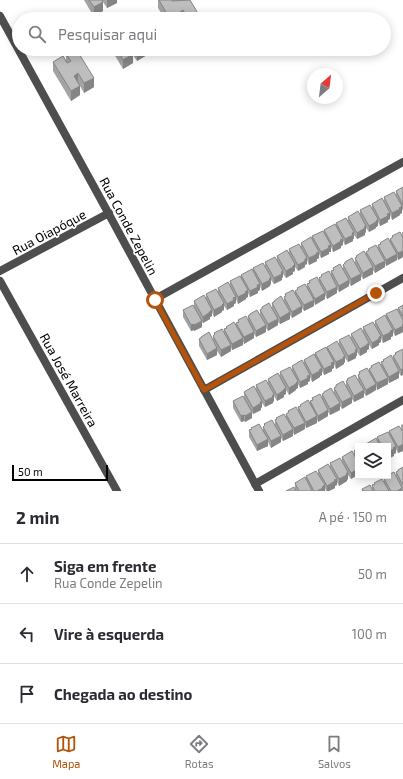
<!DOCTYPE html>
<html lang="pt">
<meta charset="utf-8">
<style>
:root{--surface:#fff;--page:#f2f2f3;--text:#2b2b33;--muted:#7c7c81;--line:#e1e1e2;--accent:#b45309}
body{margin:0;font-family:"Exo 2",sans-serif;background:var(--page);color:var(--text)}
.controls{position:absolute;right:12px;bottom:12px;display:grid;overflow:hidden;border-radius:0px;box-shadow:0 2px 10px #0003}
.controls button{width:36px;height:36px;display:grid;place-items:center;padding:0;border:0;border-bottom:1px solid var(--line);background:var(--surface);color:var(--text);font:20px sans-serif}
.compass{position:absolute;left:307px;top:68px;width:36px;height:36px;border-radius:50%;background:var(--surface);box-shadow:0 2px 10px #0003;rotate:28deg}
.scale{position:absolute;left:12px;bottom:10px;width:96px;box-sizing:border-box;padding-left:4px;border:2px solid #000;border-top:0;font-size:11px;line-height:14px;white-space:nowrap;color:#000;-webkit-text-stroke:3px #fff;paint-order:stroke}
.stop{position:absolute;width:12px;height:12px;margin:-9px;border:3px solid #b45309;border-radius:50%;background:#fff}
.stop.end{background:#b45309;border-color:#fff;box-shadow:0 1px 4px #0008}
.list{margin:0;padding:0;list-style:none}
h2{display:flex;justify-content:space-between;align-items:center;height:52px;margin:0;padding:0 16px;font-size:17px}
h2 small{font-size:13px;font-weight:400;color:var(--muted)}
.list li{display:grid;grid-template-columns:26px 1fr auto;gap:12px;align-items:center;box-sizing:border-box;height:60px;padding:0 16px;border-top:1px solid var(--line)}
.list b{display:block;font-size:15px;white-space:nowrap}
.list p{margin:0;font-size:13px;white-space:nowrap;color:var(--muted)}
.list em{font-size:13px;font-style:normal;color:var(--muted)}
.icon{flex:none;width:22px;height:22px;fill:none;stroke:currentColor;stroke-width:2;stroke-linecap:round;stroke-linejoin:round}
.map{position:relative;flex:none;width:403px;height:491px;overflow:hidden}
.search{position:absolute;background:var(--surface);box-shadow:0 2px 10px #0003;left:12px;right:12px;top:12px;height:44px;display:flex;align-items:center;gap:10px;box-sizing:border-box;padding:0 14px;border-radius:22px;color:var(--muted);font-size:15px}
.sheet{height:232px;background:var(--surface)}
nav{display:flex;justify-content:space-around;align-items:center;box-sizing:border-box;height:56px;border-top:1px solid var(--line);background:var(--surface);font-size:11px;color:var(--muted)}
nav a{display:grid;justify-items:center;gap:2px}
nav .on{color:var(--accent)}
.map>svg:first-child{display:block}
</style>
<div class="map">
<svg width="403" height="491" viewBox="0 0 403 491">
<rect width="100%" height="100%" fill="#fff"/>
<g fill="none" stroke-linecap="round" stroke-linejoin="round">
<g stroke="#4e4e4e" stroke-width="8">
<path d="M0,16L99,196L259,491"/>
<path d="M0,271L109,213"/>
<path d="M0,281L117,491"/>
<path d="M155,299L403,162"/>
<path d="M204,390L403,278"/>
<path d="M255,484L403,400"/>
</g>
</g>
<g fill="#a3a3a3">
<path d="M84,0H117V3L107,8L103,2V11L94,17Z"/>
<path d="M158,0H190L199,19H165L158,8Z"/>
<path d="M111,49H147V55L137,61L133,55V63L123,69Z"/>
<path d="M66,54L94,87L84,93L80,86V95L71,101L53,71V62L66,63Z"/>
<path d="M403,187V211L402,209V213L400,214V215L392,220L390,215V219L388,220V222L380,226L378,222V226L376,227V228L369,232L366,228V232L365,233V235L357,239L354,235V239H353V241L345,245L343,241V245L341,246V248L333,252L331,247V252H329V254L321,258L319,254V258L317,259V261L309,265L307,260V264L305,265V267L298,271L295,267V271L293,272V274L286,278L283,274V277L282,278V280L274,284L271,280V284L270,285V286L262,291L260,286V290L258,291V293L250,297L248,293V297L246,298V299L238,304L236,299V303L234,304V306L227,310L224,306V310L222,311V312L214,317L212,312V316L210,317V319L203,323L202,322V327L194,331V330L191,331L183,317V310L194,306V301L206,298V294L218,292V288L230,285V281L241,279V275L253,272V268L265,266V262L277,260V256L289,253V249L301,246V243L312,240V236L324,234V230L336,227V223L348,221V217L360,214V210L372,208V204L384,201V197L396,195V191Z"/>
<path d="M402,232H403V257L398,260L397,257V260L386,266L385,263V267L375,273L373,270V274L363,279L361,276V280L351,286L349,283V286L339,292L337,289V293L327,299L325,295V299L315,305L314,302V306L304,311L302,308V312L292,318L290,315V319L280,324L278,322V325L268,331L266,328V332L256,337L254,334V338L244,344L243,341V345L232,350L231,347V351L221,357L217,351V355L207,360L199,346V339L201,338V337L213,340V336L214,335V333H224V329L226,328V327H236V323L238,322V320L248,321V316L250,315V314H260V310L262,309V307H272V303L274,302V301H284V297L285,296V294H295V291L297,290V288H307V284L309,283V281L319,282V278L321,277V275H331V271L333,270V268L343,269V265L345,264V262H355V258L356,257V256L366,255V252L368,251V249H378V245L380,244V243H390V239L392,238V236H402Z"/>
<path d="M403,305V332L395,336L393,332V336L391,337V339L383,343L381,338V342L379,343V345L372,349L369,345V349L367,350V352L360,356L357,352V356H356V358L348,362L345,358V362L344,363V364L336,369L334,364V368L332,369V371L324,375L322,371V375L320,376V377L312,382L310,377V381L308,382V384L300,388L298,384V388L296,389V390L289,395L286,390V394L284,395V397L277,401L274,396V401L273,402V403L265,407L262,403V407L261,408V410L253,414L252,412V418L245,422L244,421L241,422L233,408V401L244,397V392L256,389V385L268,383V379L280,376V372L292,370V366L304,364V360L315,357V353L327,350V347L339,344V340L351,338V334L363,331V327L375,325V321L386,318V314L398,311V308Z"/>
<path d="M403,349L401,376L399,373V378L389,383L388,380V384L377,390L376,386V390L366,396L364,393V397L354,402L352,399V403L342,409L340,406V410L330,415L328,412V416L318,422L317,419V423L306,428L305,425V429L294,435L293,432V436L283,441L281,438V442L271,448L268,442V446L257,451L249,437V430L251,429V428L263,431V427L264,426V424H275V420L276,419V418H286V414L288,413V411L298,412V407L300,406V405H310V401L312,400V398H322V394H324V392H334V388L336,387V385H346V381H347V379H358V375L359,374V372L369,373V369L371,368V366H381V362L383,361V360H393V356L395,355V353Z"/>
<path d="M403,424V451L398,453L396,449V453L394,454V456L388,446H366V444L377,442V437L389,435V431L401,429V425Z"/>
<path d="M358,448V475L351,479L348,475V479L347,480V481L339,486L337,482V485L335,486V488L329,491H326L325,488V491H286L295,488V483L306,480V476L318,474V470L330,467V463L342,461V457L354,454V451Z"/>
<path d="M403,467V491H362V489L372,490V485L374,484V483H384V479L386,478V476H396V472H398V470Z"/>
</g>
<g fill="#858585">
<path d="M107,0H117V3L107,8Z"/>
<path d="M103,2V11L94,17V7Z"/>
<path d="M183,10V19L179,13Z"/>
<path d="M199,15V19H192Z"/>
<path d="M142,49H147V55L137,61V52Z"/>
<path d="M133,54V63L123,69V60Z"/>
<path d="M78,73V83L74,76Z"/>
<path d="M94,78V87L84,93V83Z"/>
<path d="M80,86V95L71,101V91Z"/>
<path d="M402,206V213L400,214V215L392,220V213Z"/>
<path d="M390,213V219L388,220V222L380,226V220Z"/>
<path d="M378,219V226L376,227V228L369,232V226Z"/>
<path d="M366,226V232L365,233V235L357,239V233Z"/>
<path d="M354,232V239H353V241L345,245V239Z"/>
<path d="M343,239V245L341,246V248L333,252V246Z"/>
<path d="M331,245V252H329V254L321,258V252Z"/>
<path d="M403,251V257L398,260V253Z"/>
<path d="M319,252V258L317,259V261L309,265V258Z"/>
<path d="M397,254V260L386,266V260Z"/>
<path d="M307,258V264L305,265V267L298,271V265Z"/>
<path d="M385,261V267L375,273V266Z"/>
<path d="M295,264V271L293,272V274L286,278V271Z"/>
<path d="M373,267V274L363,279V273Z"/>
<path d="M283,271V277L282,278V280L274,284V278Z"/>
<path d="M361,274V280L351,286V279Z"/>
<path d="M271,277V284L270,285V286L262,291V284Z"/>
<path d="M349,280V286L339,292V286Z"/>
<path d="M260,284V290L258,291V293L250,297V291Z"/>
<path d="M337,287V293L327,299V292Z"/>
<path d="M248,290V297L246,298V299L238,304V297Z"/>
<path d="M325,293V299L315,305V299Z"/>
<path d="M236,297V303L234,304V306L227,310V304Z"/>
<path d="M314,300V306L304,311V305Z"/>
<path d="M224,303V310L222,311V312L214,317V310Z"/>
<path d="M302,306V312L292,318V312Z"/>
<path d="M212,310V316L210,317V319L203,323V317Z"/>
<path d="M290,312V319L280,324V318Z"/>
<path d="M278,319V325L268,331V324Z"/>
<path d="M202,321V327L194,331V325Z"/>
<path d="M194,324V330L191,331V325Z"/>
<path d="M403,324V332L395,336V330Z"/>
<path d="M266,325V332L256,337V331Z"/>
<path d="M393,330V336L391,337V339L383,343V336Z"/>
<path d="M254,332V338L244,344V337Z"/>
<path d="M381,336V342L379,343V345L372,349V343Z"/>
<path d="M243,338V345L232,350V344Z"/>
<path d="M369,343V349L367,350V352L360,356V349Z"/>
<path d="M231,345V351L221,357V350Z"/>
<path d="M217,348V355L207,360V354Z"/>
<path d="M357,349V356H356V358L348,362V356Z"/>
<path d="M345,356V362L344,363V364L336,369V362Z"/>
<path d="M334,362V368L332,369V371L324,375V369Z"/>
<path d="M322,368V375L320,376V377L312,382V375Z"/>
<path d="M403,369V375L401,376V370Z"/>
<path d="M399,371V378L389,383V377Z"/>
<path d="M310,375V381L308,382V384L300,388V382Z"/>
<path d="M388,378V384L377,390V383Z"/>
<path d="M298,381V388L296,389V390L289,395V388Z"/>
<path d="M376,384V390L366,396V390Z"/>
<path d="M286,388V394L284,395V397L277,401V395Z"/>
<path d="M364,390V397L354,402V396Z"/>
<path d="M274,394V401L273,402V403L265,407V401Z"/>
<path d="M352,397V403L342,409V402Z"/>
<path d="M262,401V407L261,408V410L253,414V408Z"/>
<path d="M340,403V410L330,415V409Z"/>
<path d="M328,410V416L318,422V416Z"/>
<path d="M252,412V418L245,422V416Z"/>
<path d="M244,415V421L241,422V416Z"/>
<path d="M317,416V423L306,428V422Z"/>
<path d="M305,423V429L294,435V428Z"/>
<path d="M293,429V436L283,441V435Z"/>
<path d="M281,436V442L271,448V441Z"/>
<path d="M268,439V446L257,451V445Z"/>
<path d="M403,444V451L398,453V447Z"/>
<path d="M396,446V453L394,454V456L388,459V452Z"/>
<path d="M358,467V475L351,479V473Z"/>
<path d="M348,472V479L347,480V481L339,486V479Z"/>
<path d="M337,479V485L335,486V488L329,491H327V486Z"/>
<path d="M325,485V491H317L322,487Z"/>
<path d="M402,488V491H397Z"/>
</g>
<g fill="#bebebe" stroke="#858585">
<path d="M89,0H102L103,2L94,7Z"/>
<path d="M159,0H172V1L190,0L199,15L192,19H189L183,10L179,13L183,19H170Z"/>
<path d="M128,16L130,19H124Z"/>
<path d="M74,49H76L94,78L84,83L78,73L74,76L80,86L71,91L53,62L63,56L67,63L71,61L66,54Z"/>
<path d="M117,49H130L133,54L123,60Z"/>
<path d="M135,49H142L137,52Z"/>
<path d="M403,187V205L396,191Z"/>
<path d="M394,192L402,206L399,208L400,209L392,213L384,197Z"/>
<path d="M382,198L390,213L387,214L388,216L380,220L372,204Z"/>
<path d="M370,205L378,219L376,221V222L369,226L360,210Z"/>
<path d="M358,211L366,226L364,227L365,228L357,233L348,217Z"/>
<path d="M346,218L354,232L352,233L353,235L345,239L336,223Z"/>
<path d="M335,224L343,239L340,240L341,241L333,246L324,230Z"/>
<path d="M323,231L331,245L328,246L329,248L321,252L312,236Z"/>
<path d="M400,232L403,238V251L398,253L390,239L393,237L392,236Z"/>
<path d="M311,237L319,252L316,253L317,254L309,258L301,243Z"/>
<path d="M388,238L397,254L386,260L378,245L381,244L380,243Z"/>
<path d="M299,244L307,258L305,259V261L298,265L289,249Z"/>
<path d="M376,245L385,261L375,266L366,252L369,250L368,249Z"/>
<path d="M287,250L295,264L293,266V267L286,271L277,256Z"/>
<path d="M364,251L373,267L363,273L355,258L357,257L356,256Z"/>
<path d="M275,257L283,271L281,272L282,274L274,278L265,262Z"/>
<path d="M352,258L361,274L351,279L343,265L345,263V262Z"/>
<path d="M263,263L271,277L269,279L270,280L262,284L253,268Z"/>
<path d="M340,264L349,280L339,286L331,271L334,270L333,268Z"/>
<path d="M252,269L260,284L257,285L258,287L250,291L241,275Z"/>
<path d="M329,271L337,287L327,292L319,278L322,276L321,275Z"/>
<path d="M240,276L248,290L245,292L246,293L238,297L230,281Z"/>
<path d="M317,277L325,293L315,299L307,284L310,283L309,281Z"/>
<path d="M228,282L236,297L233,298L234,300L227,304L218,288Z"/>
<path d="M305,284L314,300L304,305L295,291L298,289L297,288Z"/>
<path d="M216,289L224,303L222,305V306L214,310L206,294Z"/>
<path d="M293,290L302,306L292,312L284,297L286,296L285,294Z"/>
<path d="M204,295L212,310L210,311V312L203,317L194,301Z"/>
<path d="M281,296L290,312L280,318L272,303L274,302V301Z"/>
<path d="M269,303L278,319L268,324L260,310L262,309V307Z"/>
<path d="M193,305L202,321L194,325V324L191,325L183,310Z"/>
<path d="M403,305V316L398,308Z"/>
<path d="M397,309L403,320V324L402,325L403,326L395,330L386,314Z"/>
<path d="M257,310L266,325L256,331L248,316L250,315V314Z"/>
<path d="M385,315L393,330L390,331L391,332L383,336L375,321Z"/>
<path d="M246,316L254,332L244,337L236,323L239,322L238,320Z"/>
<path d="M234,322L243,338L232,344L224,329L227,328L226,327Z"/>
<path d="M373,322L381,336L379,337V339L372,343L363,327Z"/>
<path d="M361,328L369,343L367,344V345L360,349L351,334Z"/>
<path d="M222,329L231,345L221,350L213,336L215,334L214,333Z"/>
<path d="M209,332L217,348L207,354L199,339L201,338V337Z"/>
<path d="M349,335L357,349L355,350L356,352L348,356L339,340Z"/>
<path d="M337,341L345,356L343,357L344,358L336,362L327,347Z"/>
<path d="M326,347L334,362L331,363L332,365L324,369L315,353Z"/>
<path d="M403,349V369L401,370L393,356L396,354L395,353Z"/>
<path d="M314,354L322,368L319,370L320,371L312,375L304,360Z"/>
<path d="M391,355L399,371L389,377L381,362L384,361L383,360Z"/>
<path d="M302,360L310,375L307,376L308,378L300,382L292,366Z"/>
<path d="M379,362L388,378L377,383L369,369L372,367L371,366Z"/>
<path d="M290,367L298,381L296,383V384L289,388L280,372Z"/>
<path d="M367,368L376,384L366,390L358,375L360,374L359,372Z"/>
<path d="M278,373L286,388L284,389V390L277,395L268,379Z"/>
<path d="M355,375L364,390L354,396L346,381L348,380L347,379Z"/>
<path d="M266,380L274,394L272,396L273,397L265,401L256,385Z"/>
<path d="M343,381L352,397L342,402L334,388L336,387V385Z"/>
<path d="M254,386L262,401L260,402L261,403L253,408L244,392Z"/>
<path d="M331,388L340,403L330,409L322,394L324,393V392Z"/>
<path d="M320,394L328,410L318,416L310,401L313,400L312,398Z"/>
<path d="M243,396L252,412L245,416L244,415L241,416L233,401Z"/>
<path d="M308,400L317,416L306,422L298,407L301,406L300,405Z"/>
<path d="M296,407L305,423L294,428L286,414L289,412L288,411Z"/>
<path d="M284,414L293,429L283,435L275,420L277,419L276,418Z"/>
<path d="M272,420L281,436L271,441L263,427L265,425L264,424Z"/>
<path d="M259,424L268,439L257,445L249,430L252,429L251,428Z"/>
<path d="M399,426L403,432V444L398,447L389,431Z"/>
<path d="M388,432L396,446L393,448L394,449L388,452V446H382L377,437Z"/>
<path d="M376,438L380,446H367L366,444Z"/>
<path d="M358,448V458L354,451Z"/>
<path d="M352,451L358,462V469L351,473L342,457Z"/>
<path d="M340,458L348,472L346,474L347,475L339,479L330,463Z"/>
<path d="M328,464L337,479L334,480L335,481L327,486L318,470Z"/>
<path d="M403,467V485L396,472L398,471V470Z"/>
<path d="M316,471L325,485L322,487L323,488L317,491H314L306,476Z"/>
<path d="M394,472L402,488L397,491H391L384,479L387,478L386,476H388V475Z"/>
<path d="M305,477L312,491H299L295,483Z"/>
<path d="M382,479L389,491H375L372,485L375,484L374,483Z"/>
<path d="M370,485L373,491H362H363L362,489Z"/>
<path d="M294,487L296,491H286Z"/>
</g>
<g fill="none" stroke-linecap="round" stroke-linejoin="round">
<path stroke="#b45309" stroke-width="5" d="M155,300L204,390L376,293"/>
</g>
<g text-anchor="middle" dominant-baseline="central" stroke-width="3" stroke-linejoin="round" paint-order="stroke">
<g font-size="13" fill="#000" stroke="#fff">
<text transform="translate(129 226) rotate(62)">Rua Conde Zepelin</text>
<text transform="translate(49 232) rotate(-28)">Rua Oiapóque</text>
<text transform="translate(69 380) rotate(61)">Rua José Marreira</text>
</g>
</g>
</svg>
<div class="controls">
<button><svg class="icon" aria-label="layers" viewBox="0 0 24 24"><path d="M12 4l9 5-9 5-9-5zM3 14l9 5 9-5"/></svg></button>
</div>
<svg class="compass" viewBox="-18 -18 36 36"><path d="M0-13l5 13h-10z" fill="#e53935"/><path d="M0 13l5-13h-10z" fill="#7c7c81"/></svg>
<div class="scale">50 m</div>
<div class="stop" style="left:155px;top:300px"></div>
<div class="stop end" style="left:376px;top:293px"></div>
<div class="search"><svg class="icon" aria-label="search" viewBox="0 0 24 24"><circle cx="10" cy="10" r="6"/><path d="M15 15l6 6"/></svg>Pesquisar aqui</div>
</div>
<section class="sheet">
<h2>2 min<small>A pé · 150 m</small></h2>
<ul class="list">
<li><svg class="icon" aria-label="ahead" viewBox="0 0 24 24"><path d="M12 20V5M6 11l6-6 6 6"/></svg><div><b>Siga em frente</b><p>Rua Conde Zepelin</p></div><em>50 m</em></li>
<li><svg class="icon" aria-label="left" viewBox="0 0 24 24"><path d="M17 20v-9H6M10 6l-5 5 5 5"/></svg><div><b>Vire à esquerda</b></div><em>100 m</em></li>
<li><svg class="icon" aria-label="arrive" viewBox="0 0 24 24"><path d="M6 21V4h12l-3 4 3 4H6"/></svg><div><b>Chegada ao destino</b></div></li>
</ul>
</section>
<nav>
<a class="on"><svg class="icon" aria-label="map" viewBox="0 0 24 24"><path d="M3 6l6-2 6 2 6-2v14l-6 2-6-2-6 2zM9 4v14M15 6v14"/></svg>Mapa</a>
<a><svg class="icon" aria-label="directions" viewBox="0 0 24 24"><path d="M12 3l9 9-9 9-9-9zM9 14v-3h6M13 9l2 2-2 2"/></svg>Rotas</a>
<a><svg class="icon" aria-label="saved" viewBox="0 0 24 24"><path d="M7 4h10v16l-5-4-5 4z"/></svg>Salvos</a>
</nav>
